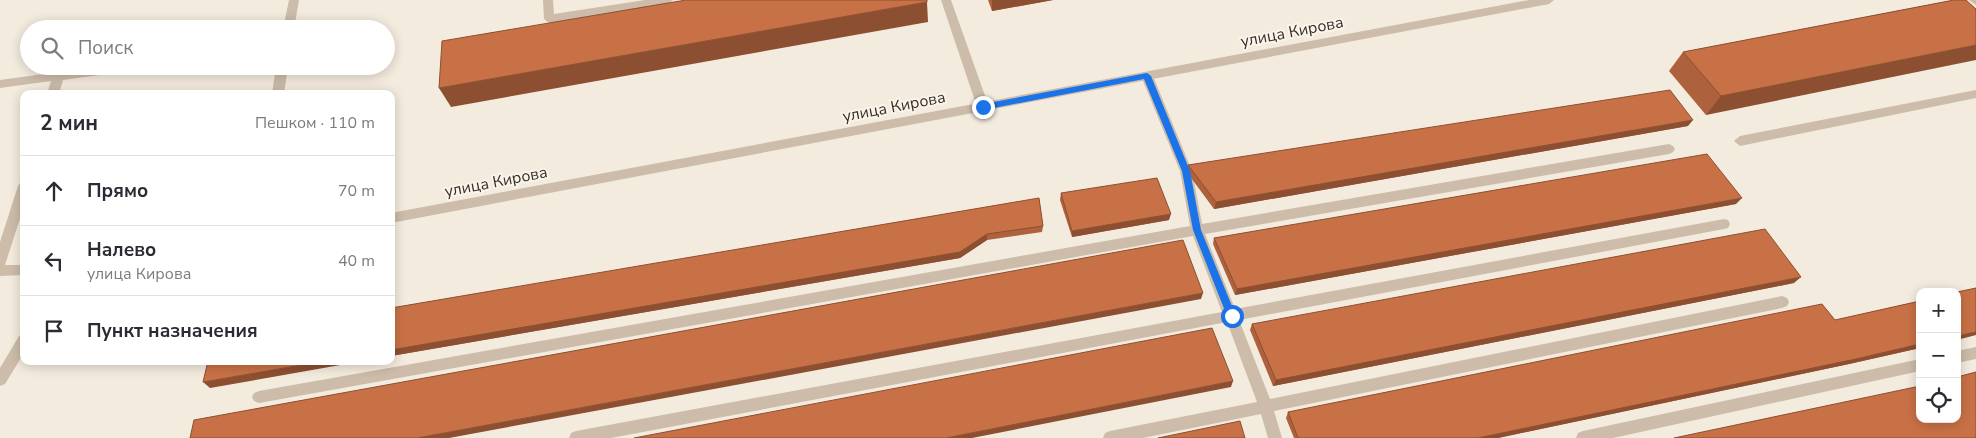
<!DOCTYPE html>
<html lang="ru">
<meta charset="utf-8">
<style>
:root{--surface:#fff;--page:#f7f7f7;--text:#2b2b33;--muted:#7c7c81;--line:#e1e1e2}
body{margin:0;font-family:"Nunito Sans",sans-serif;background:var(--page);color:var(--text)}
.controls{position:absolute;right:15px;bottom:15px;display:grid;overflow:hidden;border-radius:10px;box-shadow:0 2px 12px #0003}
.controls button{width:45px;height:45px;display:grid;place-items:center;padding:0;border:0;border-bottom:1px solid var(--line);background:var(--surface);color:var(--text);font:25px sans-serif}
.stop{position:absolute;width:15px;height:15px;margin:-11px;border:4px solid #1a73e8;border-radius:50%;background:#fff}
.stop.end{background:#1a73e8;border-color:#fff;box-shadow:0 1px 5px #0008}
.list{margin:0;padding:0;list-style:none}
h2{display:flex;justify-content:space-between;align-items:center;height:65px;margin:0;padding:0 20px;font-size:21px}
h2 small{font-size:16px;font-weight:400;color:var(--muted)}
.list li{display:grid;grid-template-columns:32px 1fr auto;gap:15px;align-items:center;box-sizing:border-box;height:70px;padding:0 20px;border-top:1px solid var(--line)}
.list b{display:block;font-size:19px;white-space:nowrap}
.list p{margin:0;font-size:16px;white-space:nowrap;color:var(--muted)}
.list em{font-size:16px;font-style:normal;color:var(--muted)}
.icon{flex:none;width:28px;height:28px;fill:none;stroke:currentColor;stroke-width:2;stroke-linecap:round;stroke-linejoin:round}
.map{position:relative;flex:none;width:1976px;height:438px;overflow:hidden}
.search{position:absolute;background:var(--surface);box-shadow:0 2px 12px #0003;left:20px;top:20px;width:375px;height:55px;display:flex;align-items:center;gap:12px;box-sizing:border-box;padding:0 18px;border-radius:28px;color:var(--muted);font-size:19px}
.panel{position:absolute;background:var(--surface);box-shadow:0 2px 12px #0003;left:20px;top:90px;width:375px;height:275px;border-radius:10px}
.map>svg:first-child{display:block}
</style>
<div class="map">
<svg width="1976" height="438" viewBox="0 0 1976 438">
<rect width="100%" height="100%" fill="#f3ebdd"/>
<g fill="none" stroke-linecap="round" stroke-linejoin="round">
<g fill="#ccbca9" fill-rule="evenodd">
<path d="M543,0H553L554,14L645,0H673L668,4L549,23L544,19Z"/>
<path d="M941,0H951L989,107L987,110H979L977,107Z"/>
<path d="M1969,0H1976V5Z"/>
<path d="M102,66H140L135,70L63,80L59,94H47L51,81L0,88V80Z"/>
<path d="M1147,72L1153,76L1192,171L1202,224L1669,144L1673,146L1675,149L1673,152L1669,154L1205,234L1235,309L1724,219L1728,220L1730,224L1728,228L1724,229L1239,320L1270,399L1782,296L1787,298L1789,302L1787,306L1782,308L1274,411L1282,438H1268L1261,414L1143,438H1103L1105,433L1110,431L1257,402L1227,322L611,438H569L571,433L576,431L1222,312L1193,236L259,403L254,401L252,397L254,393L259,391L1190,226L1180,171L1141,76Z"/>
<path d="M1976,90V98L1740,146L1734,141L1740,136Z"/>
<path d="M24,181V206L5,265H24V275L0,276V242L18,186L20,183Z"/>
<path d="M24,334V353L5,384L0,386V368L19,336Z"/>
<path d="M1976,347V359L1957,363V351Z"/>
<path d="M1920,359V371L1613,438H1576L1578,433L1583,431Z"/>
</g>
<g fill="#ccbca9" fill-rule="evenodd">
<path d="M289,0H299L294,29H283Z"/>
<path d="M1529,0H1554L1549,4L391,223V213Z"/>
<path d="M276,66H288L284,94H272Z"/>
</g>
</g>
<g fill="#ad613c">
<path d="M988,0H1053L992,11Z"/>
<path d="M1954,0L1706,115L1669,71L1683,52Z"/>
<path d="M1688,126L1214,209L1186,171L1188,165Z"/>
<path d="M1061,193L1169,220L1072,237L1060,200Z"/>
<path d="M1039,198L1043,226L1042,232L987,240L960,258L391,356Z"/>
<path d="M1736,204L1235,295L1213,244L1214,238Z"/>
<path d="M1794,283L1273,386L1250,330L1252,324Z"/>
<path d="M1920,301V348L1849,364L1498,438H1294L1286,418L1288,412L1835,320Z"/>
</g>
<g fill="#8d4f31">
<path d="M992,0H1053L992,11Z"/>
<path d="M927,2L928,22L451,107L439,88Z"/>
<path d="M1976,45V60L1706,115L1721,96Z"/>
<path d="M1693,120L1688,126L1214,209L1216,202Z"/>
<path d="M1742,198L1736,204L1235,295L1237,289Z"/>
<path d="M1171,214L1169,220L1072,237V231Z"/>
<path d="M987,234V240L960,258L391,356V350Z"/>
<path d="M1801,277L1794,283L1273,386L1276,380Z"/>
<path d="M1203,293L1201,299L449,438H417Z"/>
<path d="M1976,332V335L1957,340V336Z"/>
<path d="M1920,344V348L1849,364L1498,438H1478Z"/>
<path d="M325,361H363L210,388L203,382Z"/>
<path d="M1233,381L1231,387L972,438H946Z"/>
</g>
<g fill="#c97146" stroke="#8d4f31">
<path d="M686,0H927V2L439,88L442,41Z"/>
<path d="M1954,0H1966L1976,9V45L1721,96L1683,52Z"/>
<path d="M1670,90L1693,120L1216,202L1188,165Z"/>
<path d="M1707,154L1742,198L1237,289L1214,238Z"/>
<path d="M1157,178L1171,214L1072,231L1061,193Z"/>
<path d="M1039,198L1043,226L987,234L960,252L391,350V308Z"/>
<path d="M1765,229L1801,277L1276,380L1252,324Z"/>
<path d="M1183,240L1203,293L417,438H190L194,420Z"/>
<path d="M1976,288V332L1957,336V292Z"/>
<path d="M1920,301V344L1856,359L1478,438H1298L1288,412L1822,304L1835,320Z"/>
<path d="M1212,328L1233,381L946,438H634Z"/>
<path d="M208,361H325L203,382Z"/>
<path d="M1976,372V438H1674L1887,393L1920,386V419H1957V377Z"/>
<path d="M1240,421L1245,438H1158Z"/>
</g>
<path fill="#1a73e8" d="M1147,73L1151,76L1190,171L1201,230L1236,316L1232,320L1227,316L1193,230L1182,171L1144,79L983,110L979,107L983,104Z"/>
<g text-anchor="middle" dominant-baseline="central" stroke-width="4" stroke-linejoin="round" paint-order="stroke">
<g font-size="16" fill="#382f29" stroke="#faf4ea">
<text transform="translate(1292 32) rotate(-11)">улица Кирова</text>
<text transform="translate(894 107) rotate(-11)">улица Кирова</text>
<text transform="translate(496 182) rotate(-11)">улица Кирова</text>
</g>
</g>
</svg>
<div class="controls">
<button>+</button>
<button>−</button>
<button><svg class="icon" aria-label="locate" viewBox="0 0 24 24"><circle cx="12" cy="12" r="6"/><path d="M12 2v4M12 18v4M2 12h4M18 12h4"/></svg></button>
</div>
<div class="stop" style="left:1232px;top:316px"></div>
<div class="stop end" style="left:983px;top:107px"></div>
<div class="search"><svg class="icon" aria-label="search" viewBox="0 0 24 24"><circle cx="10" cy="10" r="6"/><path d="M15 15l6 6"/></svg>Поиск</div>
<section class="panel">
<h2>2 мин<small>Пешком · 110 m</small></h2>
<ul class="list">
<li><svg class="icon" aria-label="ahead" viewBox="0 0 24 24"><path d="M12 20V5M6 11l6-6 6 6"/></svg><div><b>Прямо</b></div><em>70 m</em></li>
<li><svg class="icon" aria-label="left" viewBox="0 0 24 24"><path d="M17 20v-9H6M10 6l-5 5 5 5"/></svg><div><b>Налево</b><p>улица Кирова</p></div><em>40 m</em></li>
<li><svg class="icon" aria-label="arrive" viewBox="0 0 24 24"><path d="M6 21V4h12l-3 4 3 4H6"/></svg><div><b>Пункт назначения</b></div></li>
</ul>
</section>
</div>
